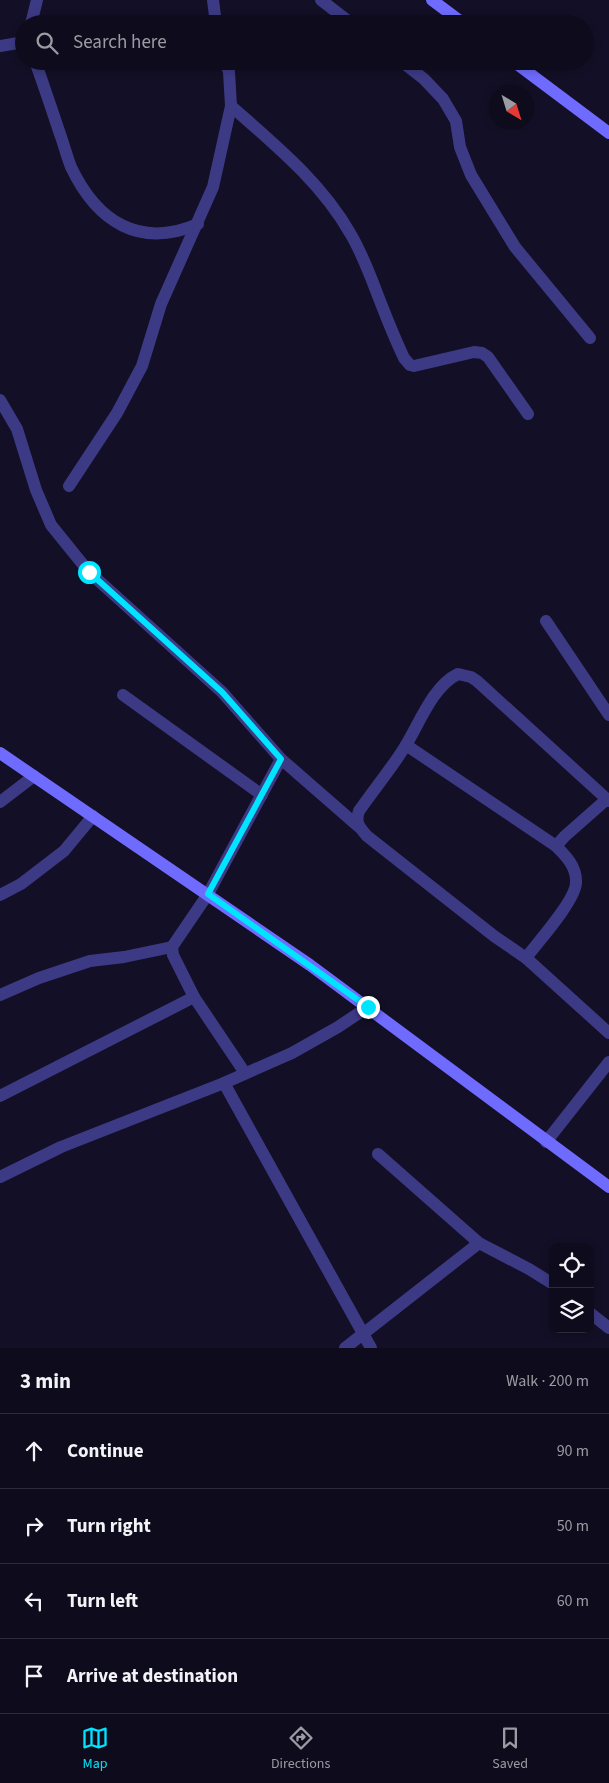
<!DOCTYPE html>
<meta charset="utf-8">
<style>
:root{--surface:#0e0b1c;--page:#1c1929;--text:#f1f3f6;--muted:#9b9ba3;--line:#2e2b3b;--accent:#00e5ff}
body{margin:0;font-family:"Source Sans 3",sans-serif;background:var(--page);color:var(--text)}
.controls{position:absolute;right:15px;bottom:15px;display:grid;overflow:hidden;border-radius:10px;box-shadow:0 2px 8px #0003}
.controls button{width:45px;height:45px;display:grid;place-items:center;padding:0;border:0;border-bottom:1px solid var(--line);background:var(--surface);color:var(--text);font:25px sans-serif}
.compass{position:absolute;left:489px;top:85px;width:45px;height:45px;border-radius:50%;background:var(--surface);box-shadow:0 2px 8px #0003;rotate:142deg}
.stop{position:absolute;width:15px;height:15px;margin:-11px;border:4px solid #00e5ff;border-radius:50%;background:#fff}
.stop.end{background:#00e5ff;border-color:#fff;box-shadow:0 1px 5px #0008}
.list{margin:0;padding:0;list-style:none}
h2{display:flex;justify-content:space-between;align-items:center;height:65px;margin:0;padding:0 20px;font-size:21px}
h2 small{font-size:16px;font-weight:400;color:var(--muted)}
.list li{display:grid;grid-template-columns:32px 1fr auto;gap:15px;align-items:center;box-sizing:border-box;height:75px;padding:0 20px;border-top:1px solid var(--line)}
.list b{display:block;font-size:19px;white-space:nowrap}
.list em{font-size:16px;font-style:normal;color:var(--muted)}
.icon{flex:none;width:28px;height:28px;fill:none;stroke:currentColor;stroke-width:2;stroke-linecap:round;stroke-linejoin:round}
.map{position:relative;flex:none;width:609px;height:1348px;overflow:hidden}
.search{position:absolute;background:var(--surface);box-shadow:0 2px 8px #0003;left:15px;right:15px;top:15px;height:55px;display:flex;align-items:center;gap:12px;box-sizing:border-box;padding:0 18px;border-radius:28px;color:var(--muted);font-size:19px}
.sheet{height:365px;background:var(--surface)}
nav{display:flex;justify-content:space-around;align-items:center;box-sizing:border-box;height:70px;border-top:1px solid var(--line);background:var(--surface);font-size:14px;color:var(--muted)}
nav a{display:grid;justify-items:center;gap:2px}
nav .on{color:var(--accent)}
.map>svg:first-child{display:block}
</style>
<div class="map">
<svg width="609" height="1348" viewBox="0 0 609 1348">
<rect width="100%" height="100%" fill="#130f26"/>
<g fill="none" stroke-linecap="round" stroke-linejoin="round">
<g stroke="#3d3a85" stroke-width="12">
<path d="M213,0L216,24"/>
<path d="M321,0L352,24"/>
<path d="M31,24L37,0"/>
<path d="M0,46L24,42"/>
<path d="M35,61C44,86 52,110 60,134C64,145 67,157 71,167C97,222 140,249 198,224"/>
<path d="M401,61L424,79L443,99L456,121L460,147L471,175L515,247L590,338"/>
<path d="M231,106C274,144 321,182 350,233C364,256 372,281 382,306C389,324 396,341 404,358L410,365L414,366L474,352L482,353L488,357L528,414"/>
<path d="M0,400L17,429L36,490L51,525L89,572L222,692L281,759L359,827"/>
<path d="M69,486L117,413L142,366L161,304L213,187L231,106L229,72L225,61"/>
<path d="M546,621L609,715"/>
<path d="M123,695L262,795"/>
<path d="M406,745L556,846C566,856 577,867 576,883C575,901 538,942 526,958"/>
<path d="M609,801L477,681L471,677L458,674C433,686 420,722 406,745C392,768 374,789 359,811C355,822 359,827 367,836L494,936L526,958L609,1033"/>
<path d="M0,802L34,776"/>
<path d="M556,846L565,836L607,799"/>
<path d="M0,895L21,884L64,851L93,816"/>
<path d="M0,995L39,978L90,961L124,957L172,947"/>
<path d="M245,1073L194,997L173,955L172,947L208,894L281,759"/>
<path d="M224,1083L371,1348"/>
<path d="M0,1096L194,997"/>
<path d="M546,1142L609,1062"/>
<path d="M378,1154L479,1243L529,1269L553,1284"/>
<path d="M0,1177L61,1147L224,1083L292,1053L338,1027L368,1007"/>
<path d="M590,1313L609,1328"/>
<path d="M345,1348L479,1243"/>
</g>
<g stroke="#6f6bff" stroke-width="12">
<path d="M432,0L464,24"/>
<path d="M513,61L609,133"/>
<path d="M0,753L310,965L609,1187"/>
</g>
</g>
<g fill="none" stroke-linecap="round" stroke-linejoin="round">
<path stroke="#00e5ff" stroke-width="6" d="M89,572L222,692L281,759L208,894L368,1007"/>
</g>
</svg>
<div class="controls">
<button><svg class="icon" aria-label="locate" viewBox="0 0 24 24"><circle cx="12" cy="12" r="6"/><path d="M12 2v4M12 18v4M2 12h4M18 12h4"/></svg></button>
<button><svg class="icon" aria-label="layers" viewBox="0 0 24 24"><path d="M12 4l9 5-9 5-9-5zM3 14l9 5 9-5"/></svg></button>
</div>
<svg class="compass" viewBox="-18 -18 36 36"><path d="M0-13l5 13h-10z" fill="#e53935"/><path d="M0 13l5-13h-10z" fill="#9b9ba3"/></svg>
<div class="stop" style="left:89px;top:572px"></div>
<div class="stop end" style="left:368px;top:1007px"></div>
<div class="search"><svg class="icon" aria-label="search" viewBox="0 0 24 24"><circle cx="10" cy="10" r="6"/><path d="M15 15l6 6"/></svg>Search here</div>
</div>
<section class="sheet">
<h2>3 min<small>Walk · 200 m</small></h2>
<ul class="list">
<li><svg class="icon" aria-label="ahead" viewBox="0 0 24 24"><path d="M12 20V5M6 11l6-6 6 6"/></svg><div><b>Continue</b></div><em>90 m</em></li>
<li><svg class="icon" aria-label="right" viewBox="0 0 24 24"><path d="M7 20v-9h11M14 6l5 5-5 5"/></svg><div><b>Turn right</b></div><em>50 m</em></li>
<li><svg class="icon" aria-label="left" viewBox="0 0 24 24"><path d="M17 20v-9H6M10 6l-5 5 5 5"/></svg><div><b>Turn left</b></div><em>60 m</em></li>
<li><svg class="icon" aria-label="arrive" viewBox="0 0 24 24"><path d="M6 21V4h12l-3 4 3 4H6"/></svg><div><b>Arrive at destination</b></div></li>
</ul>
</section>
<nav>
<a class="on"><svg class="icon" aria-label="map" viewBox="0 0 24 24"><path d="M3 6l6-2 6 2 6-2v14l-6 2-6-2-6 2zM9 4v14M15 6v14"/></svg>Map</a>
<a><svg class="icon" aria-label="directions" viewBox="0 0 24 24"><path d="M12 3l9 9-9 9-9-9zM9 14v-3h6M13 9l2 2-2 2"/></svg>Directions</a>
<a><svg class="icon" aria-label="saved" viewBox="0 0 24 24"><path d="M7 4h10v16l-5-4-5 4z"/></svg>Saved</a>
</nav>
